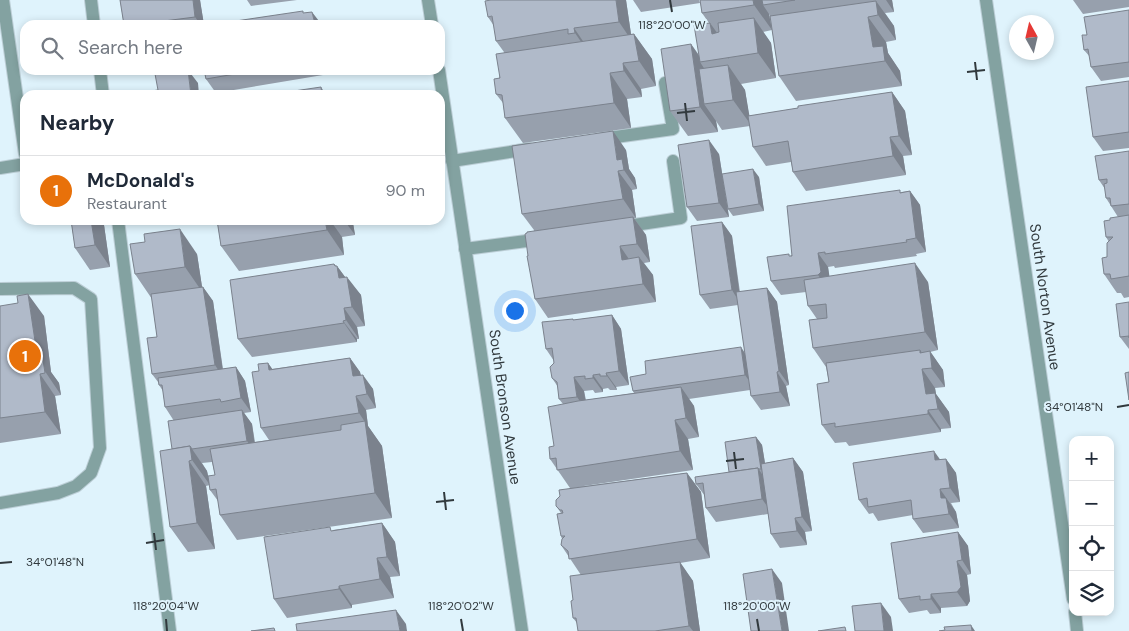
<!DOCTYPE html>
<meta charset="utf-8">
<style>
:root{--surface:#fff;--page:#f2f2f3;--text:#1f2937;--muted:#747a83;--line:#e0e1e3;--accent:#111827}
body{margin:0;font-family:"DM Sans",sans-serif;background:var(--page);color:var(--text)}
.controls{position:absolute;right:15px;bottom:15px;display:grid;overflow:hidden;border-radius:10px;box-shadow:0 2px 8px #0003}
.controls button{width:45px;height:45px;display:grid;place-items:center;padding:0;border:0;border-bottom:1px solid var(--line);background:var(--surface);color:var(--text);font:25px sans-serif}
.compass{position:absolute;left:1009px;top:15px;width:45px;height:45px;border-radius:50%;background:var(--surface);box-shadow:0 2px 8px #0003;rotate:352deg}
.you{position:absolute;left:514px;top:310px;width:18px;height:18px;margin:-12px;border:4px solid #fff;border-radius:50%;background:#1a73e8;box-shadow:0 0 0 8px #1a73e833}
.badge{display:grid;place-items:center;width:32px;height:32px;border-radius:50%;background:var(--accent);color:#fff;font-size:16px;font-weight:700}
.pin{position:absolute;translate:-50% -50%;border:2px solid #fff;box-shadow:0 1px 5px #0006}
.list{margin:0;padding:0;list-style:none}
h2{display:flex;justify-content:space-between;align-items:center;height:65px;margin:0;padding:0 20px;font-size:21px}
h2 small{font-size:16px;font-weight:400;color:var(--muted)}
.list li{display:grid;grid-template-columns:32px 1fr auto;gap:15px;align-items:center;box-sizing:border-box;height:70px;padding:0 20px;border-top:1px solid var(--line)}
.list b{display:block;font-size:19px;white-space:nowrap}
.list p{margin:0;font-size:16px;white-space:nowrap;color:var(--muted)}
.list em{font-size:16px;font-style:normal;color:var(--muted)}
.icon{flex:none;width:28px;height:28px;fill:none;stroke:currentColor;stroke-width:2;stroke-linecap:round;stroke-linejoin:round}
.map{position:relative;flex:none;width:1129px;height:631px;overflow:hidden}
.search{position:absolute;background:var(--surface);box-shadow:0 2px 8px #0003;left:20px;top:20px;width:425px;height:55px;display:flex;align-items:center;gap:12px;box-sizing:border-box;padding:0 18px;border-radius:15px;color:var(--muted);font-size:19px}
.panel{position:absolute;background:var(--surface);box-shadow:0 2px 8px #0003;left:20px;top:90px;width:425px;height:135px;border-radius:15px}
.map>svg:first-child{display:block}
</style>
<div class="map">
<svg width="1129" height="631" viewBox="0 0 1129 631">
<rect width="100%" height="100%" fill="#dff3fc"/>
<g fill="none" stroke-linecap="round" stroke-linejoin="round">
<g stroke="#bcced6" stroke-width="14">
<g id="minor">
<path d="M3,0L25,154"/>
<path d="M91,0L94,25"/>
<path d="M428,0L432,25"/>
<path d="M986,0L1073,599"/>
<path d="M100,70L103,95"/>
<path d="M439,70L522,631"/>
<path d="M601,139L673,129L665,83"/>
<path d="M452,161L529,149"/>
<path d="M0,168L25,164"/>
<path d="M118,220L170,631"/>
<path d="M621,227L681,218L673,161"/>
<path d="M465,249L542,239"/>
<path d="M0,289L74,288L91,299L100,448L91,473L76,486L58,493L0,503"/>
<path d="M1075,612L1077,631"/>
</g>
</g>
<use href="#minor" stroke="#83a2a1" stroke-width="12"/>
</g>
<g fill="#97a0ad">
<path d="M120,0H200L204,25H124Z"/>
<path d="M247,0H297L251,6Z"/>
<path d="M626,0L631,34H634L652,59L656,86L641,89L642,97L627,99L631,128L523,143L505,118L503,103L496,94L504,52L496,41L494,26L488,17Z"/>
<path d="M633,0H699L700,3L641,12Z"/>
<path d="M700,0H892L894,12L885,13L894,26L896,40L886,42L888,53L900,71L902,86L796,101L779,76L770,16L769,14L772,30L763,32L771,43L776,78L741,84L745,90L749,116L798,108L892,92L905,111L912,155L903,156L906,175L806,191L793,172L791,162L766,166L753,147L750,126L722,130L716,121L718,132L688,136L670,111L691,44L699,55L709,23L702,13Z"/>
<path d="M1073,0H1129V7L1083,14Z"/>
<path d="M1129,10V77L1101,81L1091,67L1090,57L1084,50L1087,35Z"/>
<path d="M204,70H329V74L216,93L206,79Z"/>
<path d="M1129,81V148L1103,151L1093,137Z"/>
<path d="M626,150L629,169L635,178L637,189L632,190L636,218H634L646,235L650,262L644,263L653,275L656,302L548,318L535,299L528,256L534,230L522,214Z"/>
<path d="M1129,151V297L1124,298L1121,293H1117L1104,274L1107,257L1109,242L1106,237L1110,220L1118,217L1106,198L1105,189L1099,180Z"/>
<path d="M719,154L729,217L697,221L687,207Z"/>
<path d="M759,177L764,211L733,216L728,209Z"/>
<path d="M910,191L920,205L926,252L916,254L917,256L835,268L834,266L828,267L829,276L928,282L938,350L930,352L943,370L945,387L935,388L936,394L949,412L951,428L941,429V432L849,446L846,442L835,443L822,425L829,382L826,367L813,348L817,319L808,306L806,292L781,295L771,281L790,256L901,192Z"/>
<path d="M71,220H101L104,225L110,267L90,270L75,248Z"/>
<path d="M217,220H351L353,223L355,235L342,237L344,255L239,271L221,246Z"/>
<path d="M722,222L732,236L740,292L767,288L777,302L789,385L786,386L790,406L761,410L751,396L750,390L689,399L694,406L699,437L688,439L693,470L577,487L687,473L701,492L710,558L680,563L693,581L700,631H578L577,623L573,618V600L581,575L561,545L562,539L561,536V513L556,506L570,488L550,459L554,446L563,404L559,399L558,387L552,378L554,361L546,349L574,320L612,315L621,329L629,385L616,387L617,390H610L608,388L603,389V392L595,393L593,390L584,391L586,400L634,393L633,391L646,374L745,353L738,305L710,309L700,295Z"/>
<path d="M197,254L202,287H203L213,301L223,369L236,367L245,381L251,412L244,413L252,424L255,442L269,440L261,428L259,371L268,363L272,369L350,358L360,372L361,375L373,389L376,408L366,410L368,426L382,446L392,518L237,540L220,515L218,501L210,490L215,475L212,462L202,463L207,471L210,485L206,486L215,549L188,552L170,527L172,449L174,421L165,407L163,391L159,385L158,382L152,374L157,337L152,299L135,274Z"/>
<path d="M334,264L336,266H337L345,277L361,295L365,326L357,327L359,339H357V342L252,357L238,339Z"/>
<path d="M1129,302V349L1120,337Z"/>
<path d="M0,306L44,316L51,372L59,383L61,395L55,396L61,434L0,443Z"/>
<path d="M756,437L762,445L765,463L793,458L803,472L812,531L805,532L807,545L780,548L771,534L768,514L716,522L706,508L705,496L696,484L729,472Z"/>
<path d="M940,459H946L956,473L960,502L951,503L956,512L959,528L923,533L913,519V515L878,521L873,513L869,514L859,500Z"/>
<path d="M382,523L395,542L400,576L390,577L394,598L352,605V608L287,618L274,599L333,530Z"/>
<path d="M958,532L968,546L971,574L967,575L970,601L967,606L941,608V613L930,614L927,610L909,613L899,599Z"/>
</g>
<g fill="#7b828d">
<path d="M193,0H200L204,25H201L195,17Z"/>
<path d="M616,0H626L632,41L619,22Z"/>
<path d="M753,0H767L763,5L769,14L772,30L754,5Z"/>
<path d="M886,0H892L894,12Z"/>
<path d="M876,1L894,26L896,40L878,15Z"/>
<path d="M312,12L322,25H315V24Z"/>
<path d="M868,17L886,42L888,53L900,71L902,86L885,61L873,47Z"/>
<path d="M754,18L771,43L776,78L758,53Z"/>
<path d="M710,23L728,48L729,59L712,34Z"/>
<path d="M574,28L587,47L588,52L575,33Z"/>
<path d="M634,34L652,59L656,86L639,61Z"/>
<path d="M691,44L703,62H700L709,76L704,104L716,121L718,132L700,107Z"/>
<path d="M623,63L641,89L642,97L624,71Z"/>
<path d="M728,65L745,90L751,125L733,100Z"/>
<path d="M188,70L198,83L199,95H191Z"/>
<path d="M610,73L627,99L631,128L614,103Z"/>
<path d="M321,87L326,95H322Z"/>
<path d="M892,92L905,111L912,155L899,136Z"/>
<path d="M613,131L626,150L629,169L635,178L637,189L617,160Z"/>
<path d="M890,137L903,156L906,175L893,156Z"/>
<path d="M709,140L719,154L729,217L719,203Z"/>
<path d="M753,169L759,177L764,211L759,204Z"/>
<path d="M618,171L632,190L636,218L623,199Z"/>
<path d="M910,191L920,205L926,252L916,238Z"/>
<path d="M633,217L646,235L650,262L637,244Z"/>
<path d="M91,220H101L104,225L110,267L95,245Z"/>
<path d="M325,220H330L342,237L344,255L327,230Z"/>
<path d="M344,220H351L353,223L355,235Z"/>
<path d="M722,222L732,236L741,305L732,290Z"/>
<path d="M180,229L197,254L203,293L185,267Z"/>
<path d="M620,246L633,265L622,260Z"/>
<path d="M818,253L828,267L831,286L828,289L818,275Z"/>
<path d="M639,257L653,275L656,302L643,284Z"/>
<path d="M915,263L928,282L938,350L925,332Z"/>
<path d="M334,264L338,269L337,266L348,281L347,277L361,295L365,326L352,307L339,278Z"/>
<path d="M203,287L213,301L224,379L215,365Z"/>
<path d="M767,288L777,302L789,385L779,371Z"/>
<path d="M28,294L44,316L51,372L59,383L61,395L38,361Z"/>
<path d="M344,308L357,327L359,339L346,320Z"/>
<path d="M612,315L621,329L629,385L619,371Z"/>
<path d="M343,321L357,339V342L344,323Z"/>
<path d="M741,347L750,361L755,389L745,375Z"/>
<path d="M920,350L932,367L930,351L943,370L945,387L920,353Z"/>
<path d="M350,358L360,372L363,390L353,376Z"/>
<path d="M268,363L278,377L269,370Z"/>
<path d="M236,367L245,381L251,412L241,398Z"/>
<path d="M922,369L935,388L936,394L949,412L951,428L938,409L926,394Z"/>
<path d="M777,372L786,386L790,406L780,392Z"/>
<path d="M606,373L616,387L617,390L607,376Z"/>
<path d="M40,374L55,396L61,434L45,412Z"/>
<path d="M363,375L373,389L376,408L367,394Z"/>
<path d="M593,375L603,389V392L593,378Z"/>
<path d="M574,377L584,391L587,411L577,397Z"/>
<path d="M681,387L694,406L699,437L686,418Z"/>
<path d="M356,396L366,410L368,426L382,446L392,518L375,493L365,422L359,413Z"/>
<path d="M242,410L252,424L256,455L247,441Z"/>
<path d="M928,410L941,429V432L928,414Z"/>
<path d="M675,420L688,439L693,470L680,451Z"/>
<path d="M756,437L762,445L767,476L761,469Z"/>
<path d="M190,446L207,471L210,485L192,460Z"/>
<path d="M934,451L944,465L935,460Z"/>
<path d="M793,458L803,472L812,531L802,517Z"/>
<path d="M946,459L956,473L960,502L950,488Z"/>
<path d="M189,461L206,486L215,549L197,523Z"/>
<path d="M758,468L767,482L772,513L762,499Z"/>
<path d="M687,473L701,492L710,558L697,539Z"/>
<path d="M940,489L956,512L959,528L949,514L941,498Z"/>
<path d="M795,518L805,532L807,545L797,531Z"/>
<path d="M382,523L395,542L400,576L387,557Z"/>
<path d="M958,532L968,546L971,574L962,560Z"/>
<path d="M377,558L390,577L394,598L380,579Z"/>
<path d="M957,561L967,575L970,601L967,606L957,592Z"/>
<path d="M680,562L693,581L700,631H693L689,626Z"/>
<path d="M772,569L782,583L789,631H782Z"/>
<path d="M339,586L352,605V608L339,589Z"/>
<path d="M931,594L941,608V613L931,599Z"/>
<path d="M881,603L891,617L893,631H884Z"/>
<path d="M396,610L406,624L407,631H400Z"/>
<path d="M971,625L975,631H972Z"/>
</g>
<g fill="#b0bac9" stroke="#7b828d">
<path d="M120,0H193L195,17L133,25H124Z"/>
<path d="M491,0H616L619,22L574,28L575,33L568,34V29L496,41L492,16L488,17L485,1Z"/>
<path d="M700,0H753L754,5L702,13Z"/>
<path d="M762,0H795L763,5Z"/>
<path d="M876,1L878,15L868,17L873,47L883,46L885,61L779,76L770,16Z"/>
<path d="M1129,10V62L1091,67L1088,49L1084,50L1082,35H1087L1084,17Z"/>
<path d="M303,11V13L312,12L315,24L310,25H209Z"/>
<path d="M754,18L758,53L700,62L694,25L710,23L712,34L719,32L718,23Z"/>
<path d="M634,34L639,61L623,63L624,71L610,73L614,103L505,118L502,95L496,94L494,79L500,78L496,54Z"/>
<path d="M691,44L700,107L670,111L661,49Z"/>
<path d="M728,65L733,100L704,104L699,69Z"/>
<path d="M181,70H188L191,95H130V94L158,90L155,74Z"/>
<path d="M204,70H258L206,79Z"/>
<path d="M1129,81V132L1093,137L1086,87Z"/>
<path d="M321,87L322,95H267Z"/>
<path d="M892,92L899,136L890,137L893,156L793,172L788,141L753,147L748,116L798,108V106Z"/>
<path d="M613,131L617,160L622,159L624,170L618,171L623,199L522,214L512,146Z"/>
<path d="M709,140L719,203L687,207L678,145Z"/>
<path d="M1129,151V204L1111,206L1110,198H1106L1104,184L1107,183V179L1099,180L1095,156Z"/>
<path d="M753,169L759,204L728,209L722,174Z"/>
<path d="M900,190V193L910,191L916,238L906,240L907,242L825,254V252L818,253L821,272L818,275L771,281L767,257L789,254V256H792L787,206Z"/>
<path d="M1129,215V276L1111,279L1110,274H1104L1102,258L1107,257V243L1113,237H1106L1104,221L1110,220V218Z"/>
<path d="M633,217L637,244L620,246L622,260L639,257L643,284L535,299L527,256H528L525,234L527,233V232Z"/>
<path d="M71,220H91L95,245L75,248Z"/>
<path d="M217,220H325L327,230L221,246Z"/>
<path d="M722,222L732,290L700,295L691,226Z"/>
<path d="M180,229L185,267L135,274L130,244L145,242L144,234Z"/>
<path d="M915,263L925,332L813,348L809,320L827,318L826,304L808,306L804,280Z"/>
<path d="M334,264L335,266H337L339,278L347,277L352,307L344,308L346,320L343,321L344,323L238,339L230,280Z"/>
<path d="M203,287L215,365L152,374L147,338L157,337L151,294Z"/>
<path d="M767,288L779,371L777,372L780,392L751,396L736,292Z"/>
<path d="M28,294L38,361L43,360L45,373L40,374L45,412L0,418V306L18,303L17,296Z"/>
<path d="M1129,302V338V336L1120,337L1116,304Z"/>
<path d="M612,315L619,371L606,373L607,376H600V374L593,375V378L585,379V376L574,377L577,397L559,399L557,382L552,378L550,367L554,363L552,348L546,349L542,322L573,319V320Z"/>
<path d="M741,347L745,375L633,391L630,377L646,374L645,361Z"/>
<path d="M920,350V353L930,351L932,368L922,369L926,394L935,393L938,409L928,410V414L835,427V423L822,425L817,384L829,382L826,363Z"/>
<path d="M350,358L353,376L363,375L367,394L356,396L359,413L261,428L252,372L259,371L258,364L268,363L269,370Z"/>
<path d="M236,367L241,398L221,402L220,399L165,407L162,385H159L158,378Z"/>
<path d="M1129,372V400L1125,373Z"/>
<path d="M681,387L686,418L675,420L680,451L557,470L556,458L550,459L549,447L554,446L548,407L578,401Z"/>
<path d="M242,410L247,441L192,449L190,446L172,449L168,421Z"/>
<path d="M365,421L375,493L220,515L216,489L210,490L208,476L215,475L210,449L341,430V425Z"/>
<path d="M756,437L761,469H758V468L729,472L725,442Z"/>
<path d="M190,446L192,460L189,461L197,523L170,527L160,451Z"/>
<path d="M934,451L935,460L946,459L950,488L940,489L941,498H946L949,514L913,519L911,500L868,507L867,498L859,500L853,463Z"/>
<path d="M793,458L802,517L795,518L797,531L771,534L761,464Z"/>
<path d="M758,468L762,499L706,508L703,483L696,484L695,477Z"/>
<path d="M687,473L697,539L569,559L568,551L561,545L562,539L565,536H561L557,514L563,513L562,510H560L556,506V500L560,496L559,490Z"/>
<path d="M382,523L387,557L377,558L380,579L339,586V589L274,599L264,537L330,527L331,531Z"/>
<path d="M958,532L962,560L957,561L961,587L957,592L931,594V599L920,600V596L899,599L891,543Z"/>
<path d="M680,562L689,626L655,631H578L576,618H573L571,601L573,600L570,576Z"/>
<path d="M772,569L782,631H751L743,574Z"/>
<path d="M881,603L884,631H855L852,606Z"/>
<path d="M396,610L400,631H297L296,624Z"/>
<path d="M971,625L972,631H939L945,630L944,627Z"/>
<path d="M845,627L846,631H818Z"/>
<path d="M274,628L275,631H251Z"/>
</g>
<path fill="none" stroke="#31393d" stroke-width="2" d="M670,0L672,12M975,62L977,80M967,72L985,70M685,103L687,121M677,113L695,111M1117,407L1129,405M734,452L736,469M726,461L744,459M444,492L446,510M436,502L454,500M154,533L156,550M146,543L164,540M0,563L12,562M166,619L167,631M461,619L463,631M757,619L759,631"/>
<g text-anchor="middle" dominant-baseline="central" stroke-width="4" stroke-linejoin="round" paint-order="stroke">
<g font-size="15" fill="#31393d" stroke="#dff3fc">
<text transform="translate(1045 297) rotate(82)">South Norton Avenue</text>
<text transform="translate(505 407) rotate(82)">South Bronson Avenue</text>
</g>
</g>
<g font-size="12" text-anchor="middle" fill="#31393d" stroke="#dff3fc" stroke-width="4" stroke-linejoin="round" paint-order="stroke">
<text x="672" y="29">118°20'00"W</text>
<text x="1074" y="411">34°01'48"N</text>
<text x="55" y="566">34°01'48"N</text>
<text x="166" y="610">118°20'04"W</text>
<text x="461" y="610">118°20'02"W</text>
<text x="757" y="610">118°20'00"W</text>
</g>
</svg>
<div class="controls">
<button>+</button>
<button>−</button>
<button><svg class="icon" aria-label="locate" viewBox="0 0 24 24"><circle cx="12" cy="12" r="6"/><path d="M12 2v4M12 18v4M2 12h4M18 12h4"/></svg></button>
<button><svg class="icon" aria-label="layers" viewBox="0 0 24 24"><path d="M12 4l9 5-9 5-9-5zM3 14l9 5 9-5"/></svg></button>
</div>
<svg class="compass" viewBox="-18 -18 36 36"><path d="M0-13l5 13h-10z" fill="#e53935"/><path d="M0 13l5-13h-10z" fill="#747a83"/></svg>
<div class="you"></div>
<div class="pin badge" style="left:25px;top:356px;background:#e8710a">1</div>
<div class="search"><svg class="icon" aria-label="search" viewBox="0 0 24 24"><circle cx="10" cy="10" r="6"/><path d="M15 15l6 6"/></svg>Search here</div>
<section class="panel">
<h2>Nearby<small></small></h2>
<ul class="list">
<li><span class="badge" style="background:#e8710a">1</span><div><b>McDonald's</b><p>Restaurant</p></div><em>90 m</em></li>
</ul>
</section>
</div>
